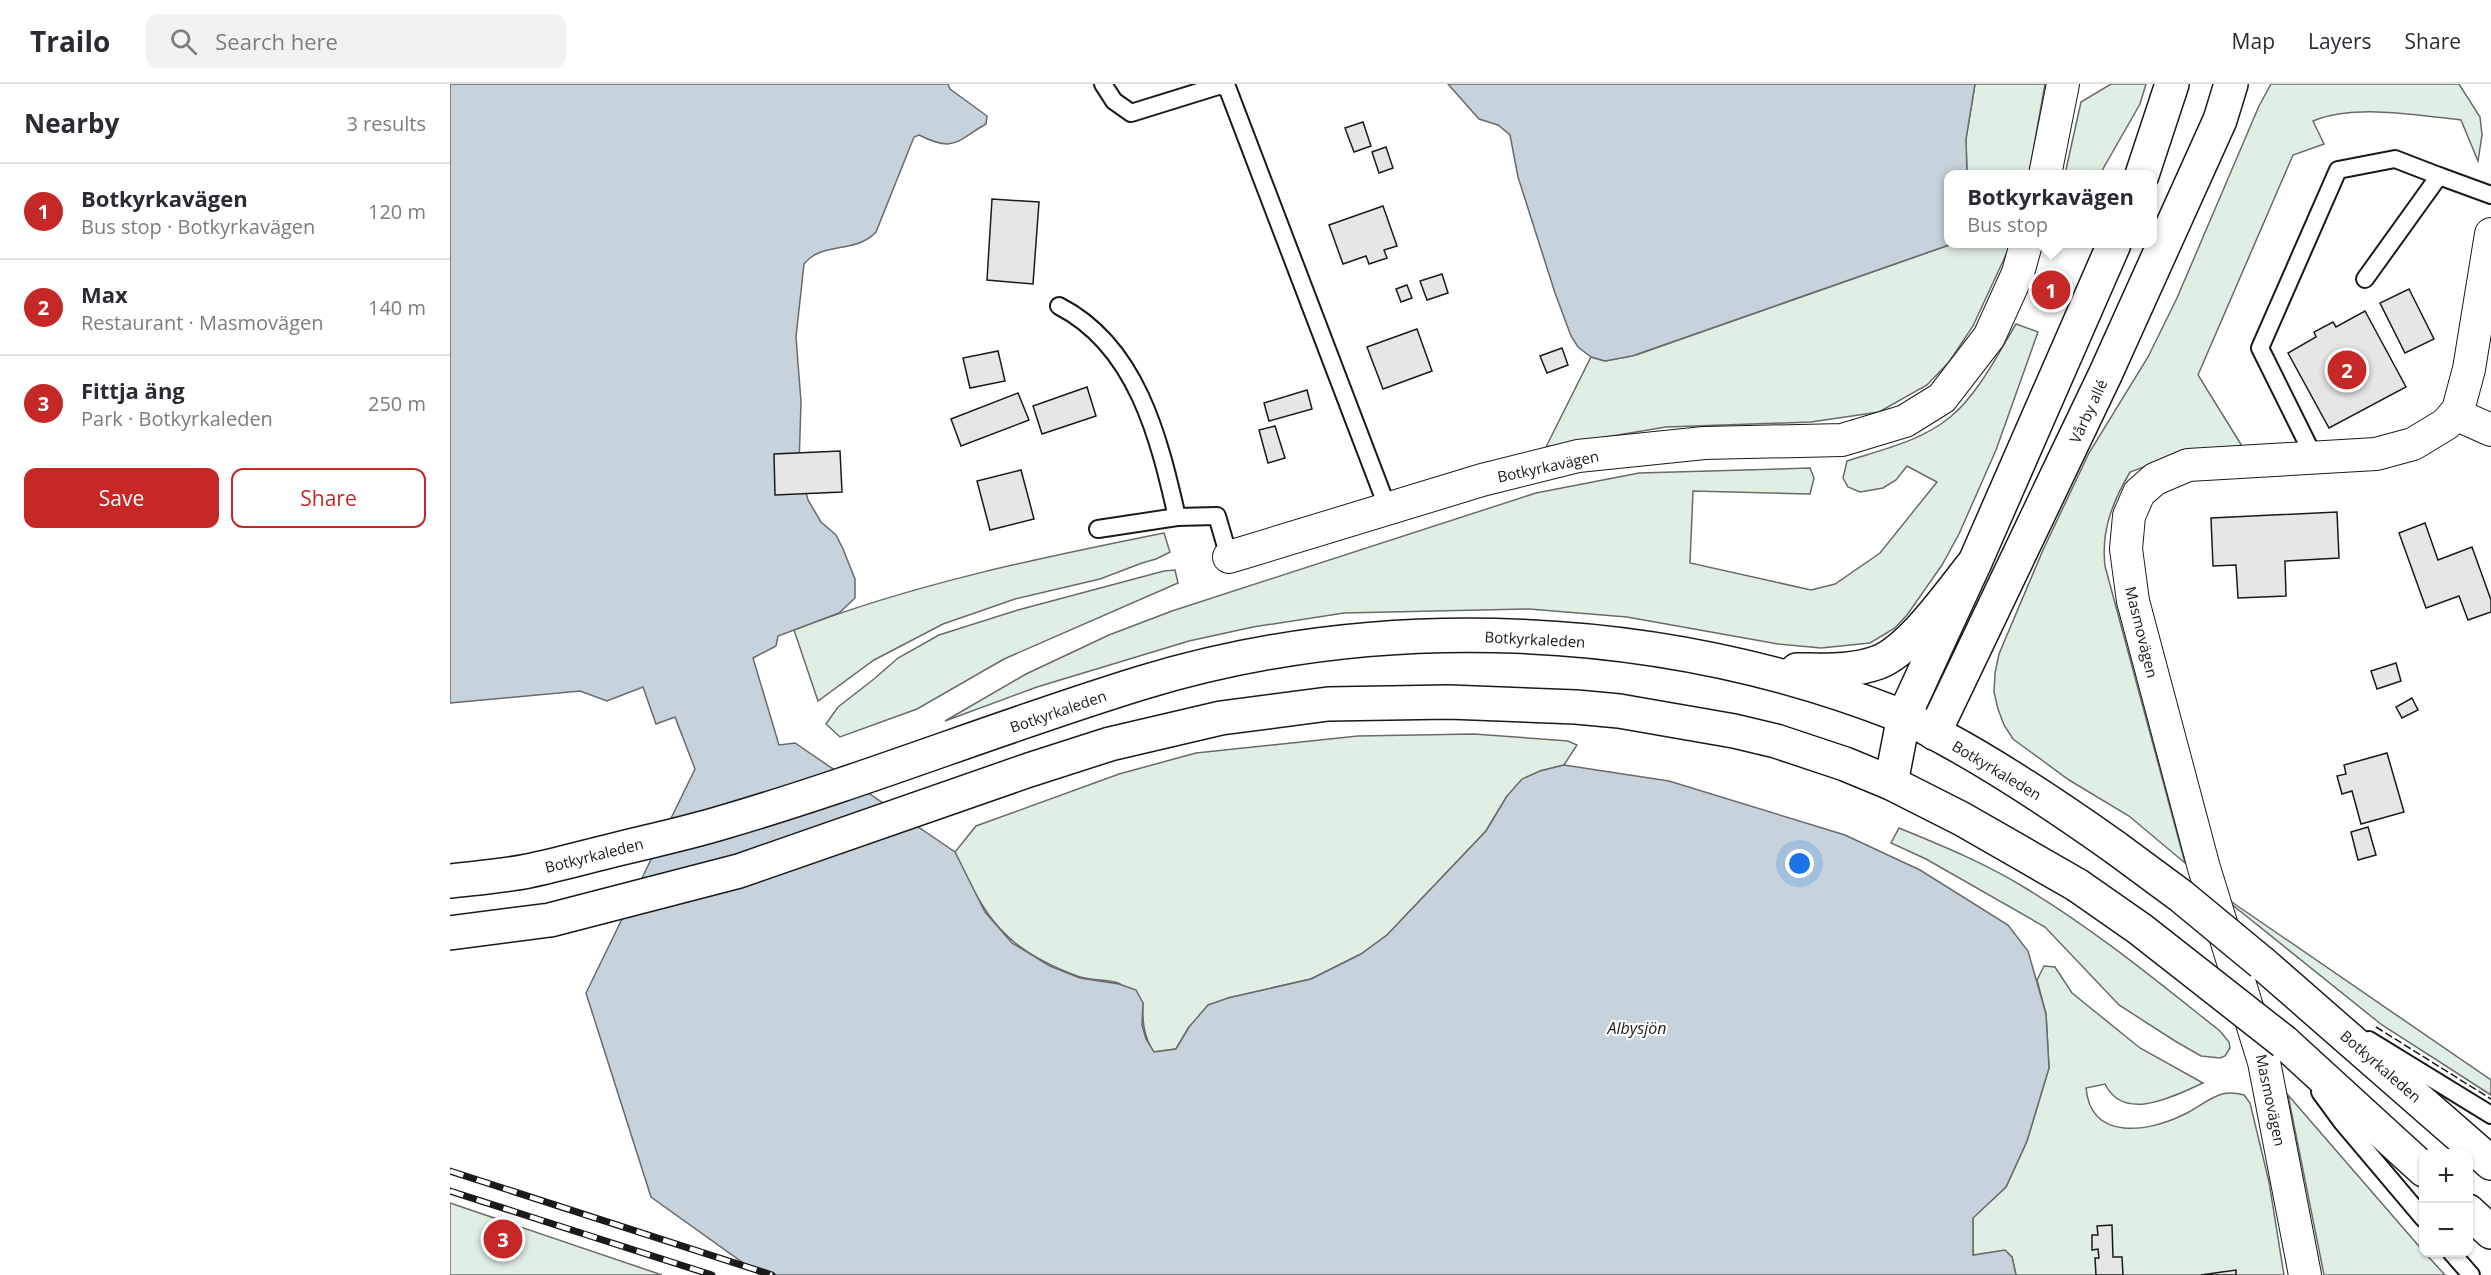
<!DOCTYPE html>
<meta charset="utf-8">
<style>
:root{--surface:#fff;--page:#f2f2f3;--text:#2b2b33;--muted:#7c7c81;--line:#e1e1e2;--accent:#c62828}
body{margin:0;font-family:"Open Sans",sans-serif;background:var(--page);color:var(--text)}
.controls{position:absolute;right:18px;bottom:18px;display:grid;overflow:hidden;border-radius:12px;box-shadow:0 2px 4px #0004}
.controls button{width:54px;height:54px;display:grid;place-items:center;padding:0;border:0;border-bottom:2px solid var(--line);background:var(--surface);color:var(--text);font:30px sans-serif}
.you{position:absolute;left:1350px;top:780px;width:21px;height:21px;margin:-15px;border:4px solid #fff;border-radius:50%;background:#1a73e8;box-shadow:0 0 0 9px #1a73e833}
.badge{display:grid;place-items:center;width:39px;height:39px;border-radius:50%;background:var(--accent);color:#fff;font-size:20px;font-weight:700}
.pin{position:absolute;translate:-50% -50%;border:3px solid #fff;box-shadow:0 2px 6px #0006}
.popup{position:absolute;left:1494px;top:86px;width:213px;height:78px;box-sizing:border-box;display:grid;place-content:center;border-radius:12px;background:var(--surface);filter:drop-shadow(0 2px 4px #0005);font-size:20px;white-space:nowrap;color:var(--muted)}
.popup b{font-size:22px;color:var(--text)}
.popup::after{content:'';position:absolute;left:50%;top:100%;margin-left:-12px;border:12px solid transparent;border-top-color:var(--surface)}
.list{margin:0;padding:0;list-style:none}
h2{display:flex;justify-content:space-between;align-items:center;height:78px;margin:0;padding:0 24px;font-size:26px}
h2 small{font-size:20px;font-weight:400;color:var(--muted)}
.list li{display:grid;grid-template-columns:39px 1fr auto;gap:18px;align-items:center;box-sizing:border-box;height:96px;padding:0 24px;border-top:2px solid var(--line)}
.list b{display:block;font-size:22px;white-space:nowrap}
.list p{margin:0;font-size:20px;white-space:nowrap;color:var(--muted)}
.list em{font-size:20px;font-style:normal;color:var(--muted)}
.actions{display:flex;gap:12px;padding:18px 24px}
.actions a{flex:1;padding:14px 0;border:2px solid var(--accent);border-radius:12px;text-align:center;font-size:21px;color:var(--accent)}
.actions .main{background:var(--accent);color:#fff}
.icon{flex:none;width:33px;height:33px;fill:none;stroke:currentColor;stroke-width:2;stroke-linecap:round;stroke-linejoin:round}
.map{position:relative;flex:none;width:2041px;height:1191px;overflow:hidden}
header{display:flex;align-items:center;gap:36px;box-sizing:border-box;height:84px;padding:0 30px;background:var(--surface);border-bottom:2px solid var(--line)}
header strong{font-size:28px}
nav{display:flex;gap:33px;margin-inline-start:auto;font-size:21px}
.search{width:420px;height:54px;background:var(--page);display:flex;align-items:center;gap:15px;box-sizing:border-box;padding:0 21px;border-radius:12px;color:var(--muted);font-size:22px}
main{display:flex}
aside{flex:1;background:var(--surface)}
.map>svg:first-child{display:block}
</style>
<header>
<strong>Trailo</strong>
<div class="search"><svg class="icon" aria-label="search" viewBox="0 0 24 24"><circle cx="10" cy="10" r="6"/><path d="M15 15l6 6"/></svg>Search here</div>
<nav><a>Map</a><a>Layers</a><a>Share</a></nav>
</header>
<main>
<aside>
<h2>Nearby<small>3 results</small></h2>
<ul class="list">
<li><span class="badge">1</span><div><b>Botkyrkavägen</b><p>Bus stop · Botkyrkavägen</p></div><em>120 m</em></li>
<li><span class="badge">2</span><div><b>Max</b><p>Restaurant · Masmovägen</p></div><em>140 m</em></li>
<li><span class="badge">3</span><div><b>Fittja äng</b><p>Park · Botkyrkaleden</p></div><em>250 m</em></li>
</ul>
<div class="actions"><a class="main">Save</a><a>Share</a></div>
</aside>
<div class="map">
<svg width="2041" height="1191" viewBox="0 0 2041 1191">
<rect width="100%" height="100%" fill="#fff"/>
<g fill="#e0efe3" stroke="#6a6a6a" stroke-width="1.5">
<path d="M1525,0H1595L1579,90L1517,91L1516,55Z"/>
<path d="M1661,0H1696L1690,20L1650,90H1615L1631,18Z"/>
<path d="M1821,0H2009L2030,33L2032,51L2028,77L2011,36C1967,31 1905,20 1863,37L1874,60L1843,71L1748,291L1792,362L1731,369L1680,388C1662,419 1651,447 1655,482L1735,779L1679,732L1619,696L1563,655L1554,641L1548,625L1544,608L1545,589L1549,570L1593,466L1639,369L1698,273L1727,214L1809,22Z"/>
<path d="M1502,160H1561L1523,242L1499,278L1477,301L1429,328L1361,338L1216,343L1096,363L1141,273L1155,277L1186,271Z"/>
<path d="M1566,240L1588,248L1546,366L1509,450L1492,481L1457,531L1445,544L1420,559L1371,564L1328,560L1177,533L1079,525L894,529L803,543L739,557L587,603L495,637L576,590L659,551L722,527L1086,409L1189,389L1360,384L1364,394L1360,410L1243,407L1240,479L1361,506L1385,500L1430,469L1487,398L1457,382L1446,396L1433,404L1410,408L1398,403L1393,394L1397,377C1431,366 1471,357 1499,334C1527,312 1548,270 1566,240Z"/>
<path d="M714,449L720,468L706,475L692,479L650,495L565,515L493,540L424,576L368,617L344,546C463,500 589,474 714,449Z"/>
<path d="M725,486L728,499L554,575L467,625L390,653L376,640L388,623L424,595L448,574L489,551L568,526L714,487Z"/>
<path d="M1024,650L1118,657L1127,661L1114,681L1090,687L1057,712L1036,747L937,851L911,870L861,895L778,914L739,943L726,965L703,968C694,951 692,938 693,919C686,913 677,903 668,899C655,895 640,897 627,892C556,866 535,835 505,768L526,742L669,690L746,669L908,652Z"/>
<path d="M1449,744C1493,762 1537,780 1577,805C1645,846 1708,898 1770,947L1779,958L1780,964L1775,972L1770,974L1751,972L1725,957L1669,921L1595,843L1476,775L1441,759Z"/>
<path d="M1760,803L2041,996V1011L1932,941Z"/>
<path d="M1594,882L1605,883L1622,909L1690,964L1753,999C1724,1012 1674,1039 1655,1000L1636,1004C1641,1058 1699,1048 1735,1030C1747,1024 1759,1014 1772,1010C1779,1008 1787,1009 1794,1011L1800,1019L1819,1098L1834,1191H1566L1562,1173L1523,1171V1133L1556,1103L1577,1057L1599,984L1596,930L1587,896Z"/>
<path d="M1838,1011L1974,1168L1995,1191H1874Z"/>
<path d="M0,1119L212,1191H0Z"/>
</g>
<g fill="#c6d2dc" stroke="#6a6a6a" stroke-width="1.5">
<path d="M0,0H498L500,5L537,32L536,40C506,57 505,69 469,51L464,53L426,148C406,170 372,157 354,180L346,253L351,318L349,383L358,416L371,438L386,451L393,465L405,495V514L389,529L328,552L326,562L303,574L329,661L345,659L505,768L535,828L562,859L600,882L630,894L669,900L686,906L693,919L692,941L696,955L704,968L726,965L739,943L758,921L778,914L861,895L911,870L937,851L1036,747L1057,712L1072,695L1090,687L1114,681L1219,697L1395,751L1470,786L1558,841L1578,867L1596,930L1599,984L1577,1057L1556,1103L1523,1134V1171L1555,1166L1562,1173L1566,1191H310L201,1113L136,909L245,685L225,633L206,640L193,603L157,617L130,607L0,619Z"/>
<path d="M998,0H1525L1516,55L1517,90L1499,91V160H1502L1182,272L1155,277L1141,273L1128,263L1121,252L1105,209L1068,93L1060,51L1048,41L1029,35Z"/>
</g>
<g fill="#e6e6e6" stroke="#1a1a1a" stroke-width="1.5">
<path d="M913,38L921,62L904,68L895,44Z"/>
<path d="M936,63L943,84L929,89L922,68Z"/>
<path d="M542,115L589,118L583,200L537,196Z"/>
<path d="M933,122L947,162L934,166L937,174L919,180L916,172L893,180L879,141Z"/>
<path d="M992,190L998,209L977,216L970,197Z"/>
<path d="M957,201L962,214L951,218L946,205Z"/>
<path d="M1959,205L1984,255L1955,269L1930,219Z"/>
<path d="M1915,227L1956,303L1879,344L1838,269L1866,253L1864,248L1883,238L1886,243Z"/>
<path d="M967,245L982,287L933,305L917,263Z"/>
<path d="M1112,264L1118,281L1097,289L1090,272Z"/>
<path d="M548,267L555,297L520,304L513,274Z"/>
<path d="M637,303L646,332L592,350L583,322Z"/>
<path d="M857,306L862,325L819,337L814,319Z"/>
<path d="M568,309L579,336L511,362L501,335Z"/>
<path d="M825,342L835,374L818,379L809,346Z"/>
<path d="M390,367L392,408L325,411L324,370Z"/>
<path d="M571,386L584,435L540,446L527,397Z"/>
<path d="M1887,428L1889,474L1835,477L1836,512L1788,514L1786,481L1763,482L1761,434Z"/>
<path d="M1975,439L1988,476L2022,463L2041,516V528L2018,536L2009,512L1976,524L1949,449Z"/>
<path d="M1946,579L1951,597L1927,605L1921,587Z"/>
<path d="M1962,614L1968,626L1952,634L1946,623Z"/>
<path d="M1937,669L1954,728L1911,740L1902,707L1892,710L1887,692L1896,690L1894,681Z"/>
<path d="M1918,743L1926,771L1908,776L1901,748Z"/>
<path d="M1662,1141L1663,1173H1672L1673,1191H1646L1645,1174H1649L1648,1165L1642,1166V1151H1648L1647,1142Z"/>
<path d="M1786,1186V1191H1751Z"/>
</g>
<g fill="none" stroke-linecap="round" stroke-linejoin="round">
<g stroke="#1a1a1a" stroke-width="20">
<g id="service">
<path d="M653,0L664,17L681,29L768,2L777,3L938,425"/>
<path d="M1915,195L1989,92L2041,111"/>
<path d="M609,222C687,262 709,354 727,433"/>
<path d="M1865,375L1810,264L1888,86L1945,75L1989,92"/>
<path d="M648,445L727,433L767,432L779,473"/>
<path d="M1919,956L2041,1031"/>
<path d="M1870,1008L1892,1038L1974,1135"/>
<path d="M2001,1168L2021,1191"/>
</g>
</g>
<g stroke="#1a1a1a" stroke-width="34">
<g id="minor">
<path d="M1595,91L1613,0"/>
<path d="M2005,330L2041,346"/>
<path d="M779,473L1032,396L1128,372L1254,359L1392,356L1455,337L1492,314L1539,253L1568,189L1576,160"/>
<path d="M1855,1191L1814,978L1754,784L1683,517L1676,465L1679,432L1689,409L1705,395L1738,381L1926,370L1963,360L1996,340L2008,326L2019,285L2041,150"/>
</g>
</g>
<g stroke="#1a1a1a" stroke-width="36">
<g id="tertiary">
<path d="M1692,91L1722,0"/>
<path d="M1454,632L1525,478L1664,160"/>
<path d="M1484,649L1655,291L1770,36L1781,0"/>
</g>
</g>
<g stroke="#1a1a1a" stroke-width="36">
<g id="secondary">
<path d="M1347,586C1374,586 1403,588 1429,578C1463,564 1502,506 1525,478"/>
<path d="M1441,699L1454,632"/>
<path d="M0,797C26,794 53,792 78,787C107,781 135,773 164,766C200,757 238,749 274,738C415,697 551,642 691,599C934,525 1213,538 1449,631C1465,637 1481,647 1496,655C1555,687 1611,725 1666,764"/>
<path d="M0,849L100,836L289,787L579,686L660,660L771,634L878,620L999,618L1126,623L1169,627L1284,647L1326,657L1395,680L1441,699L1512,735L1627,801"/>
<path d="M1812,879L2041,1079"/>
<path d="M1834,958L1974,1086"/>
<path d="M2018,1127L2041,1148"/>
</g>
</g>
<use href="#service" stroke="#fff" stroke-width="16"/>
<use href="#minor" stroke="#fff" stroke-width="32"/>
<use href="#tertiary" stroke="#fff" stroke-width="33"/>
<use href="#secondary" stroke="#fff" stroke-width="33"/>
<g stroke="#1a1a1a" stroke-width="7">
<g id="rail">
<path d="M0,1087L322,1191"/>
<path d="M0,1107L262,1191"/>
</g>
</g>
<use href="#rail" stroke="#fff" stroke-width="4.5" stroke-dasharray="14" stroke-linecap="butt"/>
<g stroke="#1a1a1a" stroke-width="36" stroke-linecap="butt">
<g id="secondary-bridge">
<path d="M1666,764L1731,812L1812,879"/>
<path d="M1627,801L1690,845L1834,958"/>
</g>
</g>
<use href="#secondary-bridge" stroke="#fff" stroke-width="33"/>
<path stroke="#1a1a1a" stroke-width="1.5" stroke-dasharray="8 3" stroke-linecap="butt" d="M1926,943L2041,1015"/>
</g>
<g text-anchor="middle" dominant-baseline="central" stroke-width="4.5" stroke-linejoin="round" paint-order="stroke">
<g font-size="15" fill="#1a1a1a" stroke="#fff">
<text transform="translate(1638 327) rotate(-65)">Vårby allé</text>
<text transform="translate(1098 382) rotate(-12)">Botkyrkavägen</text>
<text transform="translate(1692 548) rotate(76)">Masmovägen</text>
<text transform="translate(1085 555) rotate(3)">Botkyrkaleden</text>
<text transform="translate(608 627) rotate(-19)">Botkyrkaleden</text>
<text transform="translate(1547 686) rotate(31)">Botkyrkaleden</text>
<text transform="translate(144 771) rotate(-14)">Botkyrkaleden</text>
<text transform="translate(1931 982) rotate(41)">Botkyrkaleden</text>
<text transform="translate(1821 1016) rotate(78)">Masmovägen</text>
</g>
<g font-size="16" font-style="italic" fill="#1a1a1a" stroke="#fff">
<text x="1187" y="944">Albysjön</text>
</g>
</g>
</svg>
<div class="controls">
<button>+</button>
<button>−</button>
</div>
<div class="you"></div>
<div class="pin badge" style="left:1601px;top:206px">1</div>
<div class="popup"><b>Botkyrkavägen</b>Bus stop</div>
<div class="pin badge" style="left:1897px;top:286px">2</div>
<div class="pin badge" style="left:53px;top:1155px">3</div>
</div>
</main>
